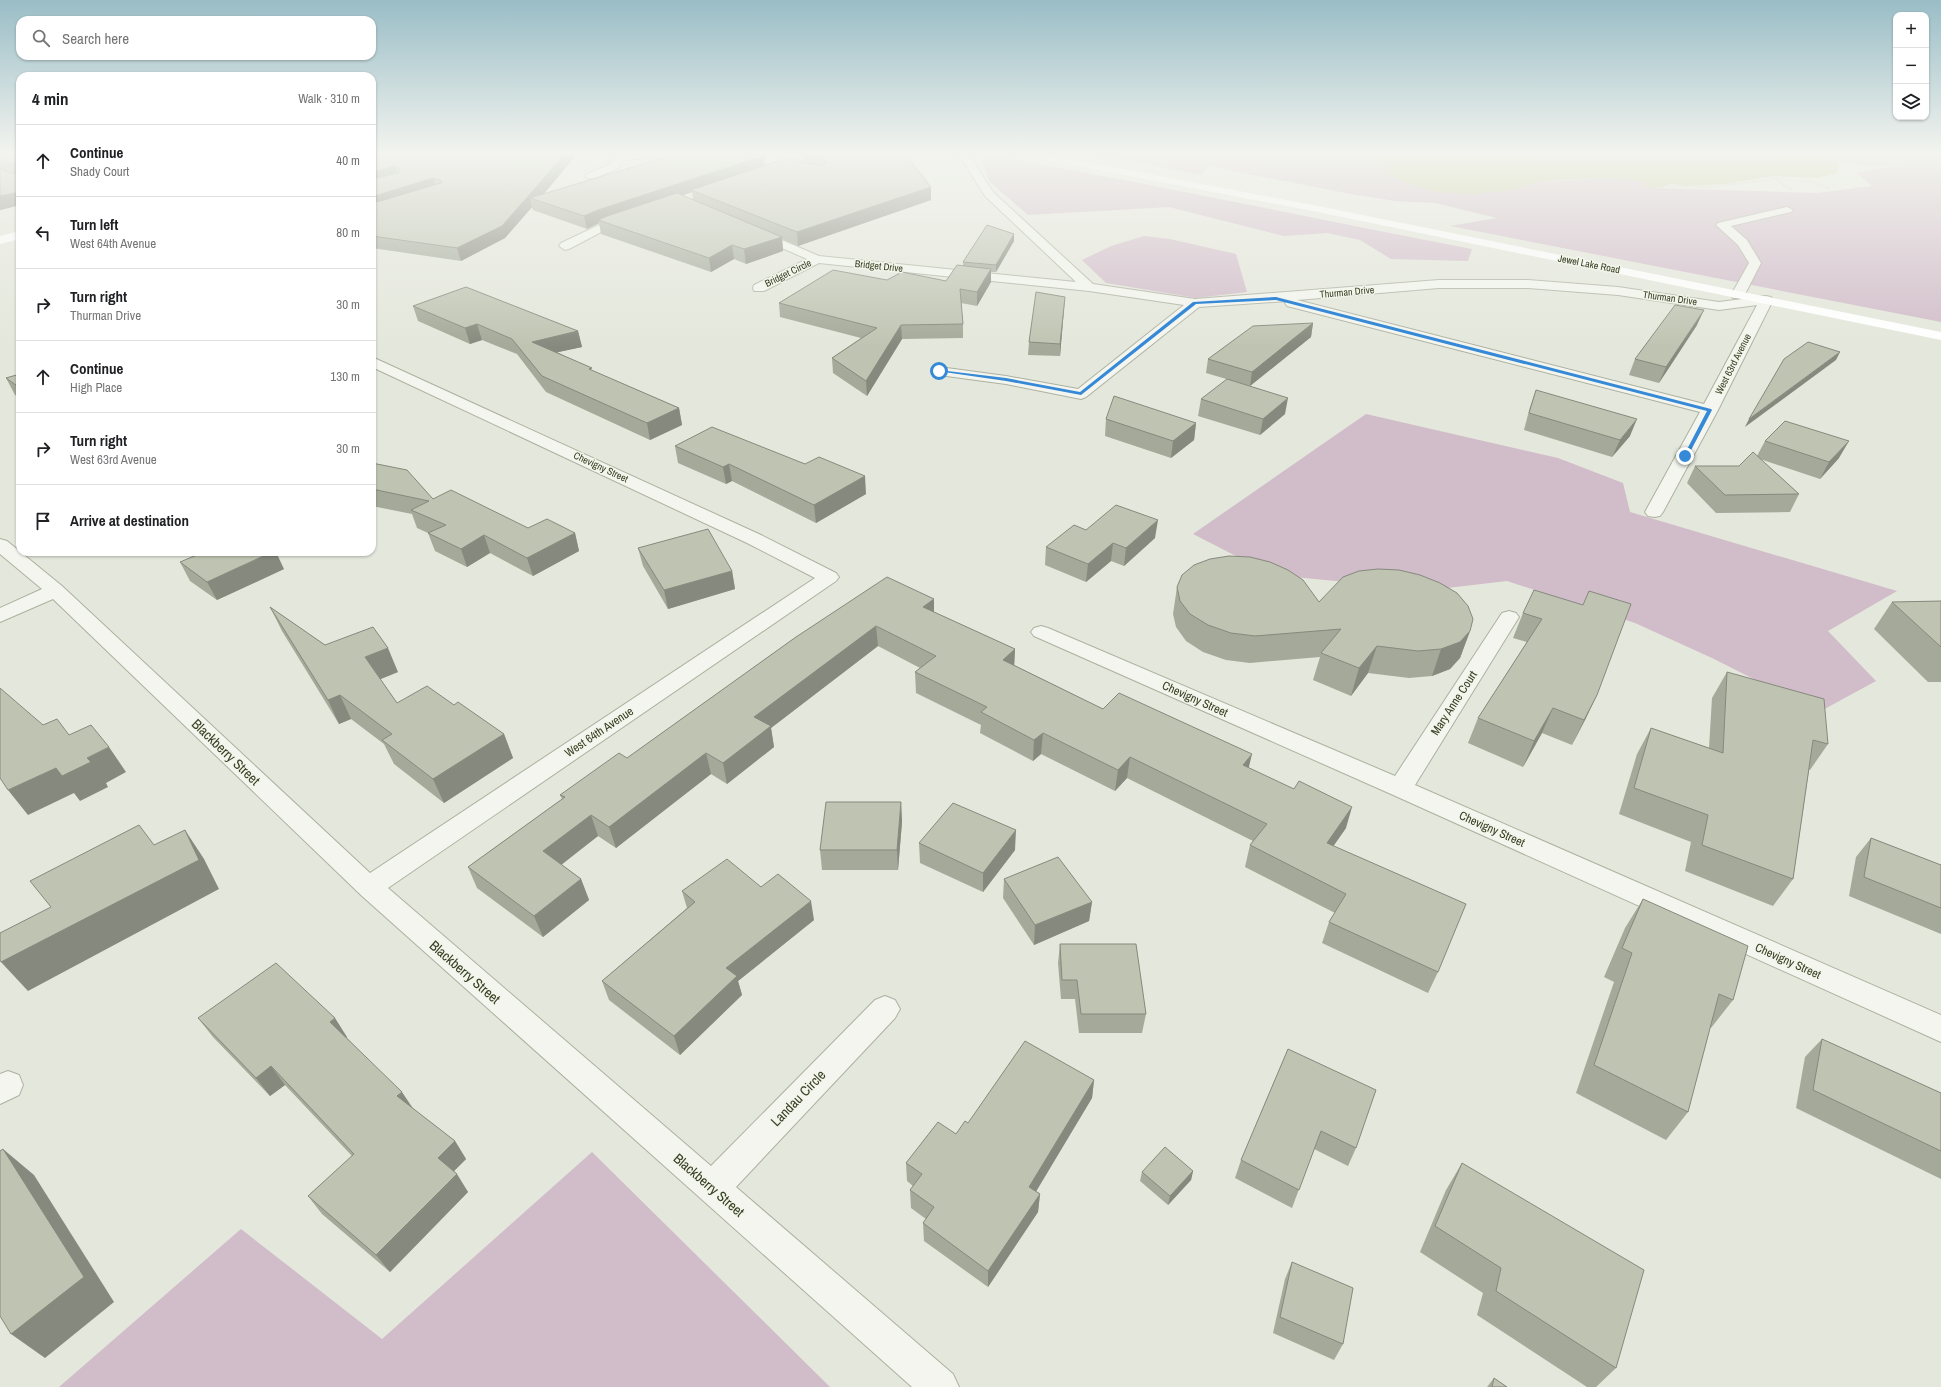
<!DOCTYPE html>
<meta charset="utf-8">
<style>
:root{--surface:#fff;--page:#f2f2f2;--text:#202124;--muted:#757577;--line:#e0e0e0}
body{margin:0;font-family:"Archivo Narrow",sans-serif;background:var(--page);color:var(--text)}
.controls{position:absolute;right:12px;top:12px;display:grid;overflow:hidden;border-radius:8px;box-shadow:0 1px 3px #0004}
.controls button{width:36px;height:36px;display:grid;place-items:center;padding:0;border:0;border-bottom:1px solid var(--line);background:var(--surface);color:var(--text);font:20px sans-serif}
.stop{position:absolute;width:12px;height:12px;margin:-9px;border:3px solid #3589d7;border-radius:50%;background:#fff}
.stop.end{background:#3589d7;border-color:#fff;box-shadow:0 1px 4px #0008}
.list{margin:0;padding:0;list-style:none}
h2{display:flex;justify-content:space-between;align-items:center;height:52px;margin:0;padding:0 16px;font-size:17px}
h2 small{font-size:13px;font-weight:400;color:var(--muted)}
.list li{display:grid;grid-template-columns:26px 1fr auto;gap:12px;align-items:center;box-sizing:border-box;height:72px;padding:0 16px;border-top:1px solid var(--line)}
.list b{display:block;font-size:15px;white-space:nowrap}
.list p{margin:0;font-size:13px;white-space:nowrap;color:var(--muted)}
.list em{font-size:13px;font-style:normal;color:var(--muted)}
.icon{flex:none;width:22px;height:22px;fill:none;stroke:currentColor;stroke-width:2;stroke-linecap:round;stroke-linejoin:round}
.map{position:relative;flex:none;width:1941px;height:1387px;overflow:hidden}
.search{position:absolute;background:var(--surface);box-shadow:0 1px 3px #0004;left:16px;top:16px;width:360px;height:44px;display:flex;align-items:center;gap:10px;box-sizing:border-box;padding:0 14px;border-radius:12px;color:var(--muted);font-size:15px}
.panel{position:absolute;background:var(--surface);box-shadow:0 1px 3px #0004;left:16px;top:72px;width:360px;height:484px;border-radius:12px}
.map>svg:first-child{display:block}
</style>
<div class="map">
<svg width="1941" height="1387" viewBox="0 0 1941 1387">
<rect width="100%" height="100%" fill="#e4e7db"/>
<g fill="#d1bcc9">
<path d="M1091,153H1368L1388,174L1519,189L1530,183L1602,178L1643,181L1655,188L1817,193L1872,186L1857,173L1905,164L1883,166L1839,164L1835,153H1941V322L1450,226L1497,218L1435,203L1395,201L1351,194L1207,166L1202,175Z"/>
<path d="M996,156C1155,185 1313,218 1472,249L1468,261L1391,259L1360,240L1327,233L1284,236L1169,207L1028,215L989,181L981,160Z"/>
<path d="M1144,236L1170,239L1236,254L1247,292L1196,298L1106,283L1082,260L1111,246Z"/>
<path d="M1366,414L1558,458L1623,483L1630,512L1897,591L1828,631L1876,681L1819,712L1712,658L1635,623L1507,581L1430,590L1273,575L1193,534Z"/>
<path d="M592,1152L830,1387H59L241,1229L382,1339Z"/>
</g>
<path fill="#c2ca93" d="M1368,153H1835L1839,164L1838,173L1817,178L1773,176L1727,184L1687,186L1672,184L1655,188L1643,186V181L1602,178L1561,180L1530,183L1519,189L1474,194L1438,192L1407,183L1388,174Z"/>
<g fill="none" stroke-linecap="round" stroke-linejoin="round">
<g stroke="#adb1a0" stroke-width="2">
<path id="lane" d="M655,153L663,154L660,156L617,161L614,159L617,157Z"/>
</g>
<g stroke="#adb1a0" stroke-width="2">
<g id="street">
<path d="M609,153H619L623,157L618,168L595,178H587L586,176L587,174L610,164L613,157Z"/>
<path d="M958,153H968L993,192L1093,284L1195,299L1439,280H1528L1618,287L1719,302L1766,296L1771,297L1773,300L1718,410L1663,512L1660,516L1654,517L1648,516L1645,512L1700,412L1287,306L1285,303L1287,301L1199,307L1086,397L1081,399L1006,384L939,375L934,374L932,371L934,368L939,367L1006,376L1078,389L1184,305L1089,291L819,263L764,291H754L753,288L754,285L807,259L752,235L750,233L752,231L756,229L819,256L1076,282L985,196ZM1439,288H1528L1618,295L1719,310L1757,305L1704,404L1297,300Z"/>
<path d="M1787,207L1793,210L1791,212L1731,226L1747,240L1761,263L1743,298H1733L1731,295L1749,263L1738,245L1716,225L1718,223Z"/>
<path d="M628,215L634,218L632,220L609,228L569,249L565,250L559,246L561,243L601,224Z"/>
<path d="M372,357L761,535L836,573L839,577L836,581L388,888L711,1166L875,1000L885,996L895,1000L900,1009L895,1018L736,1187L953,1374L959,1387H912L362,896L53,599L0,622V608L42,589L0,554V539L7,541L62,586L370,873L815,578L747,543L372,367Z"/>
<path d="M1509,611L1516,613L1519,617L1415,785L1941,1015V1042L1391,794L1034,636L1031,632L1034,628L1041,626L1048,628L1395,776L1502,613Z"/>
<path d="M8,1071L19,1075L23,1085L19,1095L0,1104V1074Z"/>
</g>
</g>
<g stroke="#c2c5b9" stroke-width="1.5" stroke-dasharray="1.5 1.5" stroke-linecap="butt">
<path d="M1792,190L1775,179L1813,182L1831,189"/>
<path d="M1764,193C1730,193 1693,201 1660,188L1665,186L1711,187L1775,179L1771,176"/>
</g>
<use href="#lane" fill="#f3f5ee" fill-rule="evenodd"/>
<use href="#street" fill="#f3f5ee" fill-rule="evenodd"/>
<g fill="#fff" fill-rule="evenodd">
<path d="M1020,153H1038L1318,206L1941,332V340L1318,212L1025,156Z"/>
<path d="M20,231V239L0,244V236Z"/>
</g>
</g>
<g fill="#a4a999" fill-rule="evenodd">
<path d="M0,153H20V205L0,210Z"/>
<path d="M372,153L543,194L765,153L764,165L803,162V153L911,162L931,187V200L798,246L782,239L783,251L746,264L734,259L711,272L601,234L599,223L587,229L533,210L532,207L505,238L461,261L372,248ZM692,192L693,200L682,196Z"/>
<path d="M1014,234V241L996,272H991V282L977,306L961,303L963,324V338L902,339L867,396L833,373L832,358L861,338L780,317L779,303L887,280L946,281L963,266V262Z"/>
<path d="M413,306L578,331L582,347L557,352L593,371L679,408L682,425L650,440L546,392L517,354L482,340L470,344L418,321Z"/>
<path d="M1064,309L1060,356L1028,355L1029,342Z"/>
<path d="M1313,323L1311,337L1250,386L1206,373L1208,359Z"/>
<path d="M1697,325L1659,383L1629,375L1635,359Z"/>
<path d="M20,374V398L15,395L6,378Z"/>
<path d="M1536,390L1630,436L1612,457L1524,430L1530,407Z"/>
<path d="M1201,399L1285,414L1260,435L1198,416Z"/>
<path d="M1106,419L1196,423L1194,440L1171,458L1105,436Z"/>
<path d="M1765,441L1839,458L1820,479L1760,459L1799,494L1790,512L1716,513L1687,483L1695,466H1739L1757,456Z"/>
<path d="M675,446L805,464L866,494L816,523L732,481L726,484L678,463Z"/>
<path d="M372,463L433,499L528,528L575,533L579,551L533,576L490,553L467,567L435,551L428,533L417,528L412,514L372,506Z"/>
<path d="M1155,538L1124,566L1111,561L1086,582L1045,565L1046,547Z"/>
<path d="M638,548L732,571L735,589L668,609L643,566Z"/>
<path d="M180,562L284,569L217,600L190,581Z"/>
<path d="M1177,587L1319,602L1470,631L1460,658L1450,669L1432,676L1409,678L1368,673L1351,696L1313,680L1320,657L1250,663L1226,660L1203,652L1186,641L1176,627L1173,614Z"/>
<path d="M1534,590L1597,695L1585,720L1572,745L1542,733L1523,767L1468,743L1478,718L1527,642L1513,638L1523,613Z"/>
<path d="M934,599V612L1015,649L1014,665L1103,709L1249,768L1346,828L1333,846L1438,972L1428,993L1322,943L1329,922L1335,913L1245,867L1250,845L1253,841L1127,778L1115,791L1041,754L1033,761L980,733L981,725L916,693L915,672L920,668L878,646L771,728L774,747L727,784L711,774L616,848L598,836L561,864L581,879L589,900L543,937L477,888L468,867L562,799L560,795L627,758L796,637Z"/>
<path d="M1941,601V682H1928L1874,629L1892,602Z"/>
<path d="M270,607L325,645L398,672L380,679L397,703L454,705L504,734L513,758L444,803L394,764L384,744L351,719L339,724L282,631Z"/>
<path d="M1727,672L1828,744L1810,770H1809L1793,879L1773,906L1685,871L1691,842L1619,814L1637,754L1651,728L1709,748L1712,698Z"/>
<path d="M901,802L902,822L898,870H822L820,850Z"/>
<path d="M1871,838L1941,865V934L1849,896L1856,857Z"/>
<path d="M919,843L1015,850L983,892L920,863Z"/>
<path d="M1004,879L1092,902L1089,921L1034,945L1003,898Z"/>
<path d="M761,887L814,920L738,981L742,995L680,1055L609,1000L602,981L687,908L682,891Z"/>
<path d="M1643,899L1733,1000L1711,1028H1710L1688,1112L1666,1140L1576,1093L1614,982L1604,977L1625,928Z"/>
<path d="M1060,944L1146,1014L1142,1033H1079L1075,999H1061L1058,963Z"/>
<path d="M198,1018L347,1037V1038L412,1108L455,1141L466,1159L454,1171L468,1192L390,1272L322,1214L308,1196L352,1156L285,1085L270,1096L213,1037Z"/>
<path d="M1822,1039L1941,1093V1179L1796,1108L1805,1057Z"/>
<path d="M1288,1049L1356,1148L1348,1166L1314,1149L1292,1208L1235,1178L1241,1160Z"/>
<path d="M1094,1080L1092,1098L1036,1191L1040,1194L1038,1212L988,1287L924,1241L923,1223L926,1219L911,1208L910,1190L913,1186L907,1181L906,1163L956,1134L968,1123Z"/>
<path d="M1462,1163L1616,1368L1596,1387H1587L1477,1315L1483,1293L1420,1252L1446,1190Z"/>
<path d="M1193,1171L1191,1180L1168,1205L1140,1181L1142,1172Z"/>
<path d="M1292,1262L1343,1344L1334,1360L1273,1333L1285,1279Z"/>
<path d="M1494,1378L1507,1387H1487Z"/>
</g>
<g fill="#86897d">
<path d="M566,153H578L538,201L530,198L532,207L505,238L461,261L457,248Z"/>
<path d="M763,153H765L764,168L691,190L692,192L603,222L598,220L599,223L587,229L584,216L598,210Z"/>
<path d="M395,166L399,178L372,185V172Z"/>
<path d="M433,178L437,190L372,209V197Z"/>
<path d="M931,187V200L798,246L797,232Z"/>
<path d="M20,192V205L0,210V196Z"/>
<path d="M1014,234V241L996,272V265Z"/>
<path d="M782,237L783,251L746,264L744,249Z"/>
<path d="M732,245L734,259L711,272L709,258Z"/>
<path d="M991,269V282L977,306V292Z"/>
<path d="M1065,297L1064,309L1060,356V344Z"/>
<path d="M1704,310L1697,325L1659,383L1666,367Z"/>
<path d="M1313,323L1311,337L1250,386L1252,372Z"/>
<path d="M477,324L482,340L470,344L465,328Z"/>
<path d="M901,325L902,339L867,396L866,381Z"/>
<path d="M578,331L582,347L536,357L532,342Z"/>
<path d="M1840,352L1836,360L1745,427L1749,419Z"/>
<path d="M1288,398L1285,414L1260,435L1263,419Z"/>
<path d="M679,408L682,425L650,440L647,423Z"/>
<path d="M1637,419L1630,436L1612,457L1620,440Z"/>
<path d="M1196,423L1194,440L1171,458L1173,441Z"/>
<path d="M1849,441L1839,458L1820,479L1829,462Z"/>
<path d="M729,464L732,481L726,484L723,467Z"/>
<path d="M865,476L866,494L816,523L814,505Z"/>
<path d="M1158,520L1155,538L1124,566L1126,548Z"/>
<path d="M575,533L579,551L533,576L527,558Z"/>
<path d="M484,535L490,553L467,567L461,549Z"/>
<path d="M1113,543L1111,561L1086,582L1088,564Z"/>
<path d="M272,552H276L284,569L217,600L207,582Z"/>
<path d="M732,571L735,589L668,609L664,590Z"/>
<path d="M934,599V619L923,607Z"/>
<path d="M876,626L878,646L771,728L774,747L727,784L723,763L754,717Z"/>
<path d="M1470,631L1460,658L1450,669L1432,676L1441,649Z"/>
<path d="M1377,646L1368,673L1351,696L1359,668Z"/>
<path d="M388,648L398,672L376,681L365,657Z"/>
<path d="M1015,649L1014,670L1003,660Z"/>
<path d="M340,695L351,719L339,724L328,700Z"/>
<path d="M1597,695L1585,720L1572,745L1584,720Z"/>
<path d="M1553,708L1542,733L1523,767L1534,741Z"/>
<path d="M1043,733L1041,754L1033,761L1034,740Z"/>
<path d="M504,734L513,758L444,803L433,779Z"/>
<path d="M109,747L126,772L106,783L108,787L80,801L74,793L28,815L8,790L56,768L87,758Z"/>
<path d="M706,753L711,774L616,848L609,827Z"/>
<path d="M1252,754L1247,775L1243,765Z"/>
<path d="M1130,757L1127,778L1115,791L1118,770Z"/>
<path d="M901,802L902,822L898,870L897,850Z"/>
<path d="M1352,807L1346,828L1321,864L1327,843Z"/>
<path d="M591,815L598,836L551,873L543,851Z"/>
<path d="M185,830L204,859L219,889L28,991L1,962Z"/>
<path d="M1016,830L1015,850L983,892V873Z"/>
<path d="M581,879L589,900L543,937L534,916Z"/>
<path d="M811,901L814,920L738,981L742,995L680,1055L674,1036L726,968Z"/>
<path d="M1092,902L1089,921L1034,945L1035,925Z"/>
<path d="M335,1018L347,1037L343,1041L330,1022Z"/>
<path d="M271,1066L285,1085L270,1096L256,1078Z"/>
<path d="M1094,1080L1092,1098L1028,1205L1029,1187Z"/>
<path d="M402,1092L414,1110L397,1096Z"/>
<path d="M455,1141L466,1159L449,1176L438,1158Z"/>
<path d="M3,1149L34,1175L114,1302L45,1358L11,1334Z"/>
<path d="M1193,1171L1191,1180L1168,1205L1170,1196Z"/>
<path d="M457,1174L468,1192L390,1272L376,1255Z"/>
<path d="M1040,1194L1038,1212L988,1287V1271Z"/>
</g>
<g fill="#bfc4b2" stroke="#86897d">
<path d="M0,153H20V192L0,196V169L15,174V164L0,160Z"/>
<path d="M372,153H566L502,226L457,248L372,236V201L377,202L441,183L442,181L433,178L372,197V179L399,173L400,168L395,166L372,172Z"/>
<path d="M679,153H763V156L598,210L584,216L530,198Z"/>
<path d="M803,153H898L911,158V162L931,187L797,232L691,190L787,158L821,166L826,162L824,159Z"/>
<path d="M677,193L782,237L744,249L732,245L709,258L598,220L607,216Z"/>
<path d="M987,225L1014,234L996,265L963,262Z"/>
<path d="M957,265L991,269L977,292L960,289L963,324L901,325L866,381L832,358L877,328L779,303L833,270L887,280L902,272L946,281Z"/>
<path d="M466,287L578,331L532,342L592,368L589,369L679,408L647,423L542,376L512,339L477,324L465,328L413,306Z"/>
<path d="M1036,292L1065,297L1060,344L1029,342Z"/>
<path d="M1675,305L1704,310L1666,367L1635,359Z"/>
<path d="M1313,323L1252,372L1208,359L1253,326Z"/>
<path d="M1808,342L1840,352L1749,419L1784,359Z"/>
<path d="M20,374V388L6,378Z"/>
<path d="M1227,379L1288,398L1263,419L1201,399Z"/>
<path d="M1536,390L1637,419L1620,440L1529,413Z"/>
<path d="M1114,396L1196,423L1173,441L1106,419Z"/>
<path d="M1785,421L1849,441L1829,462L1765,441Z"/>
<path d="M712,427L805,464L819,457L865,476L814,505L729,464L723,467L675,446Z"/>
<path d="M1753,452L1799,494L1725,495L1695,466H1739Z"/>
<path d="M372,463L407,470L433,499L451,490L528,528L547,519L575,533L527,558L484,535L461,549L428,533L446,525L411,510L429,501L372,489Z"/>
<path d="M1116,505L1158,520L1126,548L1113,543L1088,564L1046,547L1074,525L1086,530Z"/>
<path d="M708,529L732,571L664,590L638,548Z"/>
<path d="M204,552H272L207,582L180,562Z"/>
<path d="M1229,556L1250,557L1270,562L1288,570L1303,580L1319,602L1343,577L1359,571L1378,569L1399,570L1420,575L1440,583L1457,593L1468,606L1473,619L1470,631L1460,642L1441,649L1418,651L1377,646L1359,668L1321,653L1341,629L1255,636L1231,633L1208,625L1190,614L1180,601L1177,587L1182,575L1194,565L1210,559Z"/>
<path d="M887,577L934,599L923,607L1015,649L1003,660L1103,709L1119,693L1252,754L1243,765L1294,789L1299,781L1352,807L1327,843L1466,904L1438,972L1329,922L1346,894L1250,845L1267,824L1130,757L1118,770L1043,733L1034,740L981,712L987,707L915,672L936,656L876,626L754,717L771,726L723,763L706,753L609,827L591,815L543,851L581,879L534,916L468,867L565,797L560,795L619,753L627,758L796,637Z"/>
<path d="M1534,590L1583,605L1589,591L1631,604L1597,695L1584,720L1553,708L1534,741L1478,718L1542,619L1523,613Z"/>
<path d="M1941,601V647L1892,602Z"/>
<path d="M270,607L325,645L373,627L388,648L365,657L397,703L427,686L454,705L458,702L504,734L433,779L382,740L392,734L340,695L328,700Z"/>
<path d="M1727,672L1824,699L1828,744L1813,740L1793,879L1702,845L1708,815L1634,788L1651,728L1723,753Z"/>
<path d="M0,688L43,725L57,719L69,735L91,725L109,747L87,758L91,762L62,776L56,768L8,790L0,778Z"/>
<path d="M826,802H901L897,850H820Z"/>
<path d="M953,803L1016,830L983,873L919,843Z"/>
<path d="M139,825L154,845L185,830L199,860L1,962L0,960V933L51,907L30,881Z"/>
<path d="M1871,838L1941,865V908L1864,877Z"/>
<path d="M1058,857L1092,902L1035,925L1004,879Z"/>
<path d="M727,859L761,887L778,874L811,901L726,968L737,976L674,1036L602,981L695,902L682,891Z"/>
<path d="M1643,899L1748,946L1733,1000L1719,994L1688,1112L1594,1065L1632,953L1622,948Z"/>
<path d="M1060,944H1136L1146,1014H1081L1077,980H1062Z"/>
<path d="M276,963L335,1018L330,1022L402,1092L397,1096L455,1141L438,1158L457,1174L376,1255L308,1196L354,1154L271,1066L256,1078L198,1018Z"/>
<path d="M1822,1039L1941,1093V1151L1813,1090Z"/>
<path d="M1025,1041L1094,1080L1029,1187L1040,1194L988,1271L923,1223L934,1207L910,1190L922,1174L906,1163L938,1122L956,1134L965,1121L968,1123Z"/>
<path d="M1288,1049L1376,1090L1356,1148L1321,1131L1299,1190L1241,1160Z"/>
<path d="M1165,1147L1193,1171L1170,1196L1142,1172Z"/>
<path d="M3,1149L84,1277L11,1334L0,1316V1151Z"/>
<path d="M1462,1163L1644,1270L1616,1368L1496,1291L1501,1268L1435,1226Z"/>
<path d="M1292,1262L1353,1288L1343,1344L1280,1317Z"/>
<path d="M1494,1378L1507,1387H1492Z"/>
</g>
<linearGradient id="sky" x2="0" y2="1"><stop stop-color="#99bdc6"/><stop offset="0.44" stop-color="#f3f4ef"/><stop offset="1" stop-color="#f3f4ef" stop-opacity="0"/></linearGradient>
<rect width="1941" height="347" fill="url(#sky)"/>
<path fill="#3589d7" d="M1276,297L1711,409L1712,410L1688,456L1683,457L1707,411L1276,300L1196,304L1081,395L1006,381L937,371L939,370L1006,378L1080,392L1193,302Z"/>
<g text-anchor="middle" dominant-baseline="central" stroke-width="3" stroke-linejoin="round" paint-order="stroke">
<g font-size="10" fill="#373e24" stroke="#f2f5ea">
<text transform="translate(1589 264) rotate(11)">Jewel Lake Road</text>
<text transform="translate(879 266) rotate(6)">Bridget Drive</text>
<text transform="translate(788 273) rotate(-26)">Bridget Circle</text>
<text transform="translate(1347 292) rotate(-5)">Thurman Drive</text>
<text transform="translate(1670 298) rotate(8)">Thurman Drive</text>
<text transform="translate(1733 364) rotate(-63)">West 63rd Avenue</text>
<text transform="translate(601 467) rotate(25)">Chevigny Street</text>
</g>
<g font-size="12" fill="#373e24" stroke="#f2f5ea">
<text transform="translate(1195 699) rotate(24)">Chevigny Street</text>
<text transform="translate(1454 703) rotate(-57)">Mary Anne Court</text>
<text transform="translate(599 732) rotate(-34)">West 64th Avenue</text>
<text transform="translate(1492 829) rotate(24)">Chevigny Street</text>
<text transform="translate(1788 961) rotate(24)">Chevigny Street</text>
</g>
<g font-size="14" fill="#373e24" stroke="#f2f5ea">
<text transform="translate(226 752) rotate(44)">Blackberry Street</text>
<text transform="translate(465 972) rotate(41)">Blackberry Street</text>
<text transform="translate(798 1098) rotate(-46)">Landau Circle</text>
<text transform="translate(709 1185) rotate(41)">Blackberry Street</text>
</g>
</g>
</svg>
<div class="controls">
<button>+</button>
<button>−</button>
<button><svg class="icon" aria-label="layers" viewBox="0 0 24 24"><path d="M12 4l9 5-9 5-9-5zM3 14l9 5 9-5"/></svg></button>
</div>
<div class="stop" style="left:939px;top:371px"></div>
<div class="stop end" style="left:1685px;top:456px"></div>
<div class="search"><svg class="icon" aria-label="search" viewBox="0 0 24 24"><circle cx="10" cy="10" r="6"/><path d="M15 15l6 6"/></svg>Search here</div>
<section class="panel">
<h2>4 min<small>Walk · 310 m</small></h2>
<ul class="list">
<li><svg class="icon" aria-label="ahead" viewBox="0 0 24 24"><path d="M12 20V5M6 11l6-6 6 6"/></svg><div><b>Continue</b><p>Shady Court</p></div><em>40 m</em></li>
<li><svg class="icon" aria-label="left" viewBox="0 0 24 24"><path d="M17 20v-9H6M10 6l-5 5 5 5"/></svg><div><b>Turn left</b><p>West 64th Avenue</p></div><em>80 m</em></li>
<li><svg class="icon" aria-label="right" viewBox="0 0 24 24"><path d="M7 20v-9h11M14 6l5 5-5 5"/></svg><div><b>Turn right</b><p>Thurman Drive</p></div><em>30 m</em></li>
<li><svg class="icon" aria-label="ahead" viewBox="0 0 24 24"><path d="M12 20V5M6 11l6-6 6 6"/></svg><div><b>Continue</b><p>High Place</p></div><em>130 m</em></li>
<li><svg class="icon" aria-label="right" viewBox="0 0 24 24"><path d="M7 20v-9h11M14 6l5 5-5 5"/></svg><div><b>Turn right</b><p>West 63rd Avenue</p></div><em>30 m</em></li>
<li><svg class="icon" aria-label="arrive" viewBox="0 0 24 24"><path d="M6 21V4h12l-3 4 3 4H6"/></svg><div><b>Arrive at destination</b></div></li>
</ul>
</section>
</div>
